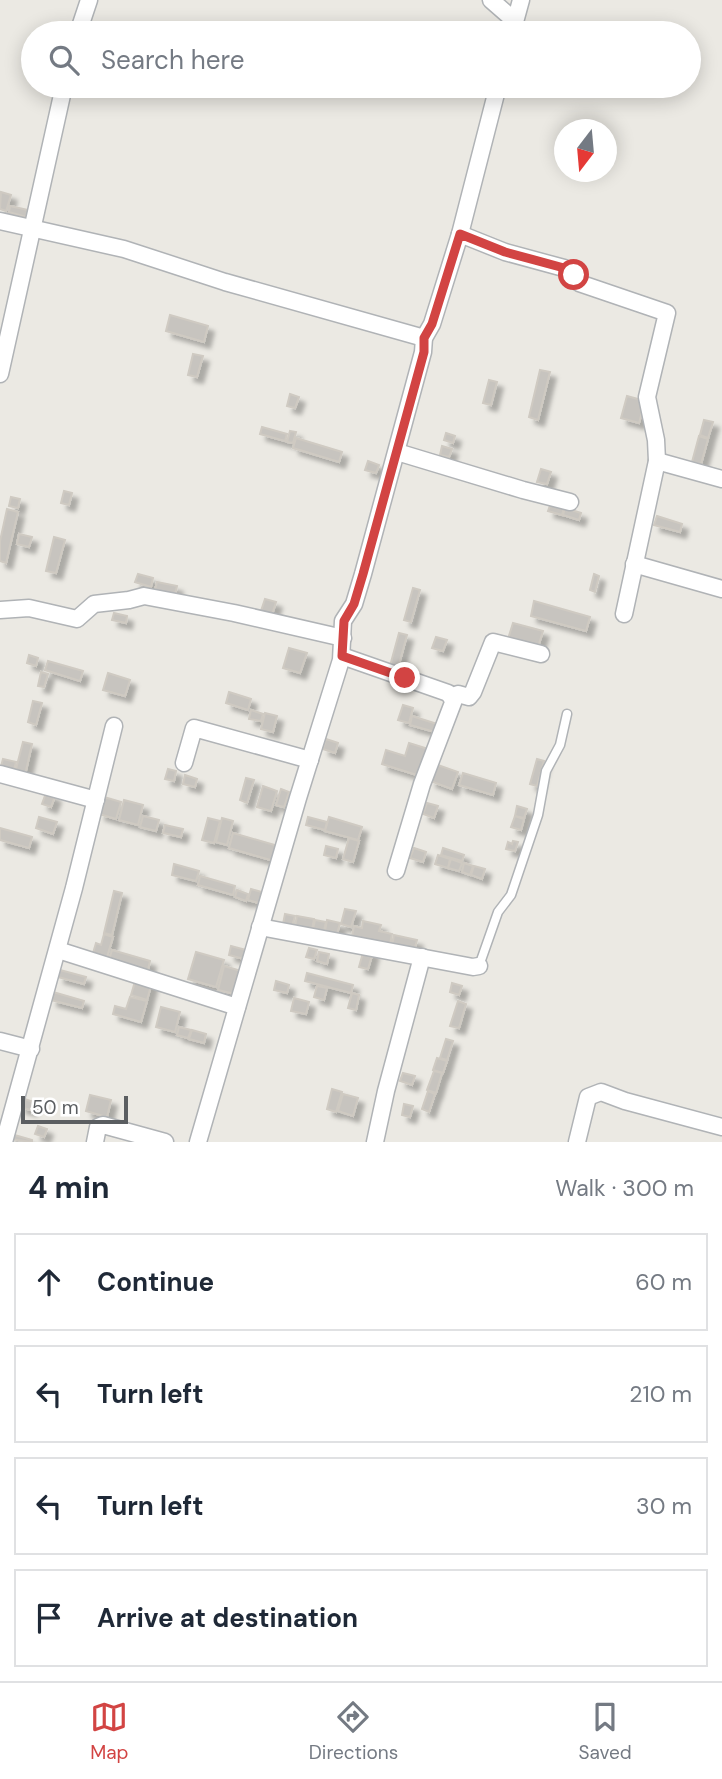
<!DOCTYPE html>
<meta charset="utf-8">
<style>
:root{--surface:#fff;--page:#f6f6f7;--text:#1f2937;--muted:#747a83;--line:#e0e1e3;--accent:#d24443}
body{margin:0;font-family:"DM Sans",sans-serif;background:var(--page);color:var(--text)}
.compass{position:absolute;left:554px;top:119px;width:63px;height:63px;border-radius:50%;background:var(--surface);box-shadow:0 4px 18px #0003;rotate:196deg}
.scale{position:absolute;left:21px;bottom:18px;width:107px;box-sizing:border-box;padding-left:7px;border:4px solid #5b5e61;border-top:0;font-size:19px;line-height:24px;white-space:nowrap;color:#5b5e61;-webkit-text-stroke:5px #fff;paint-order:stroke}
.stop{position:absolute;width:21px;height:21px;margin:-16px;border:5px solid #d24443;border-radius:50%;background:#fff}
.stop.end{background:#d24443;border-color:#fff;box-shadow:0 2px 7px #0008}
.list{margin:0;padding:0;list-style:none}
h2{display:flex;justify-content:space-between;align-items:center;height:91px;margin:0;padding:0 28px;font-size:30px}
h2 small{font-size:23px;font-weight:400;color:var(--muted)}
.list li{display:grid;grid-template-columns:46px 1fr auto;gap:21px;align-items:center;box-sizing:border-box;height:98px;margin:0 14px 14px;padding:0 14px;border:2px solid var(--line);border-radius:0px}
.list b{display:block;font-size:26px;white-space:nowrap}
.list em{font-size:23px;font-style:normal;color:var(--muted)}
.icon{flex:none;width:38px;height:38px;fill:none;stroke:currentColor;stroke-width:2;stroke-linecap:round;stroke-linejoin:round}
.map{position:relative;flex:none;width:722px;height:1142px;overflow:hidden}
.search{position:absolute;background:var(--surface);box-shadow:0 4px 18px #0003;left:21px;right:21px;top:21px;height:77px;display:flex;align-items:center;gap:18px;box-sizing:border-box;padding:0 24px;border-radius:38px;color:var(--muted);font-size:26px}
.sheet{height:539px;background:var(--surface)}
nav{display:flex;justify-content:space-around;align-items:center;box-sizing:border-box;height:98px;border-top:2px solid var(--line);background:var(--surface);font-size:19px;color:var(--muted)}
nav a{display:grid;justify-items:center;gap:4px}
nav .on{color:var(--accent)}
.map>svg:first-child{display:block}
</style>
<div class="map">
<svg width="722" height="1142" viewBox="0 0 722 1142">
<defs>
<filter id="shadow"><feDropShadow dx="6" dy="6" stdDeviation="2" flood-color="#0004"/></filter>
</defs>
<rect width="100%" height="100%" fill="#ebe9e3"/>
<g fill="#c7c4bf" stroke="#cfcac2" stroke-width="2" filter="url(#shadow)">
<path d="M1,192L11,195L6,211L0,209Z"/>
<path d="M10,206L28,210L26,217L9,212Z"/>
<path d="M170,315L208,326L204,342L166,331Z"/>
<path d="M193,354L203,356L197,377L188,375Z"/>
<path d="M540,370L550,372L538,420L529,417Z"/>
<path d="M489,380L497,382L491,405L483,403Z"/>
<path d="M290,394L299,397L295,408L287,406Z"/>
<path d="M627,396L645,401L639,423L621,418Z"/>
<path d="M704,420L713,422L708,438L700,435Z"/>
<path d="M262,427L287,434L285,441L260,434Z"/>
<path d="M290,431L296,432L293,443L287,442Z"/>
<path d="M446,433L455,436L453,443L444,440Z"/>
<path d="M699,436L708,439L701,464L692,462Z"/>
<path d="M296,438L342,452L339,462L293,448Z"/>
<path d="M442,446L452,449L449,457L440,455Z"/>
<path d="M368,461L379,465L376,473L365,470Z"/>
<path d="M541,469L551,472L547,484L537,482Z"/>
<path d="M64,491L72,493L69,505L61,503Z"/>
<path d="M11,497L20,499L18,508L9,506Z"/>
<path d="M552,500L565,505L562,515L548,511Z"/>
<path d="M565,508L581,513L579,520L563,515Z"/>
<path d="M7,509L18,512L6,563L0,561V541Z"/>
<path d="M657,516L682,524L680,532L654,525Z"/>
<path d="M19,534L32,537L29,547L17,544Z"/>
<path d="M54,537L65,540L56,573L46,571Z"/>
<path d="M138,574L153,578L151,587L135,582Z"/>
<path d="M594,574L599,576L595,592L590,590Z"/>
<path d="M157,582L177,586L175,595L155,590Z"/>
<path d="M413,588L420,590L411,622L404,620Z"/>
<path d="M265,599L276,602L272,615L261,611Z"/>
<path d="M534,601L590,617L586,631L531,616Z"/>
<path d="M114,613L127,616L126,623L112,620Z"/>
<path d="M513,623L543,631L538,647L508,639Z"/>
<path d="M399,633L407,635L398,668L390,666Z"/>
<path d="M436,637L447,640L443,651L432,648Z"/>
<path d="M289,648L307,653L300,673L283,668Z"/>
<path d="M29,655L38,658L36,666L27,663Z"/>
<path d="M48,661L83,671L80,681L45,670Z"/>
<path d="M41,672L48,674L44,687L38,686Z"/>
<path d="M108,673L130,680L125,696L103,690Z"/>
<path d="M229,692L251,699L248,710L226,703Z"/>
<path d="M33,701L42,703L36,725L28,722Z"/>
<path d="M403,705L413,708L409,723L398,720Z"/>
<path d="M251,710L263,714L261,721L249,719Z"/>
<path d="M265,713L277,716L273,732L261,729Z"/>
<path d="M412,716L437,724L435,732L410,725Z"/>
<path d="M326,739L338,743L335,753L323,749Z"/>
<path d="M23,742L32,744L25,775L15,773Z"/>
<path d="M409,743L428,749L420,776L382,764L386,750L405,756Z"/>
<path d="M3,759L16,762L13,773L0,770Z"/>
<path d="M537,759L544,761L537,786L530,784Z"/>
<path d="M435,764L458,772L452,789L430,781Z"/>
<path d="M168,769L176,771L174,781L165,779Z"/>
<path d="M463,773L496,783L493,795L459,785Z"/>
<path d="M185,775L197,779L195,787L183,784Z"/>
<path d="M246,778L254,780L247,803L240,800Z"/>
<path d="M263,786L277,791L271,811L257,807Z"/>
<path d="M281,789L289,792L284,807L276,805Z"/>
<path d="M46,793L55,796L51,807L42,804Z"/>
<path d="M104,797L121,802L116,819L99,814Z"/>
<path d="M124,800L143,805L138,825L119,820Z"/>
<path d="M427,803L438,806L434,818L423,814Z"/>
<path d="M517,806L527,809L524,818L515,816Z"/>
<path d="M143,816L159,820L156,831L140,827Z"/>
<path d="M515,816L524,819L521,830L511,827Z"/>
<path d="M39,817L57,822L53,834L36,828Z"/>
<path d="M308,817L327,822L325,830L306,825Z"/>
<path d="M329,817L362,827L358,840L325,831Z"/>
<path d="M208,818L220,821L214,843L202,840Z"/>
<path d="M222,818L233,821L227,845L216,842Z"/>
<path d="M165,825L183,829L181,837L163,833Z"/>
<path d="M0,828L32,837L29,848L0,840Z"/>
<path d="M233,833L278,846L274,861L229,848Z"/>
<path d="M349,838L359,841L353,862L343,859Z"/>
<path d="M513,841L518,842L515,851L506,849L508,842L512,844Z"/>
<path d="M326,846L338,849L336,858L324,855Z"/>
<path d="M414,848L426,852L423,862L410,858Z"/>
<path d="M443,848L464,855L462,861L441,855Z"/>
<path d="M438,855L450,859L448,868L435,864Z"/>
<path d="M451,859L462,863L459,871L448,868Z"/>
<path d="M464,863L473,866L470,875L462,872Z"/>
<path d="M174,864L199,871L196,881L172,875Z"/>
<path d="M474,866L485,869L482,879L471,875Z"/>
<path d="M200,876L235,886L233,895L198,885Z"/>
<path d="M251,889L265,893L262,904L248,900Z"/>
<path d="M237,890L248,894L246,901L235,897Z"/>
<path d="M114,891L122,893L112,935L104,933Z"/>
<path d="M345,909L356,911L351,927L341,924Z"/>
<path d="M285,914L295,916L292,926L283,924Z"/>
<path d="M297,916L314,919L312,930L295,926Z"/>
<path d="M315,920L326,922L324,931L313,929Z"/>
<path d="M327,920L340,923L337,934L325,931Z"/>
<path d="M363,921L381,925L379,931L392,934L390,944L352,936L354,926L362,928Z"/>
<path d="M104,934L113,937L107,957L93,953L96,943L101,945Z"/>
<path d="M394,935L417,940L414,951L392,946Z"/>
<path d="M231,946L246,950L244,959L229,955Z"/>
<path d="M309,948L317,950L314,959L306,957Z"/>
<path d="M364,949L373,952L368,969L359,967Z"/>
<path d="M112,950L150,961L148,970L109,960Z"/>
<path d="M196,952L224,960L216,987L188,979Z"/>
<path d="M319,952L329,954L327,964L317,961Z"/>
<path d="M224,966L241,971L235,994L218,990Z"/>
<path d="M60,970L86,977L84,984L58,977Z"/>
<path d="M307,973L353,985L351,993L305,981Z"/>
<path d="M136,978L152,982L147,1000L131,995Z"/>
<path d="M276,981L289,985L287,993L274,990Z"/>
<path d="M452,983L462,986L459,995L450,992Z"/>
<path d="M317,986L327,988L324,1000L314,997Z"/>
<path d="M53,992L84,1001L82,1008L51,1000Z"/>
<path d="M352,993L359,995L356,1010L348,1008Z"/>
<path d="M130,997L147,1001L141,1022L113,1014L115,1006L126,1009Z"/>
<path d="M294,998L309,1002L306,1014L291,1011Z"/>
<path d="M458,1001L466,1004L459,1028L450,1026Z"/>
<path d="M161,1007L180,1012L175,1032L156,1027Z"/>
<path d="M179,1027L191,1030L188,1038L177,1035Z"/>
<path d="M192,1030L206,1034L204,1043L189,1039Z"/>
<path d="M446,1039L453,1041L447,1060L440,1058Z"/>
<path d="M437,1058L447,1061L443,1073L433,1070Z"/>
<path d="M434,1071L442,1073L436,1093L427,1090Z"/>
<path d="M403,1073L415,1076L412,1085L400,1081Z"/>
<path d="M332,1089L342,1092L336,1112L327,1109Z"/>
<path d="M428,1091L435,1094L429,1112L422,1109Z"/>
<path d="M343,1094L358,1098L353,1116L338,1111Z"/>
<path d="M90,1095L111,1100L107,1117L86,1111Z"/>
<path d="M22,1098L33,1102L31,1110L20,1107Z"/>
<path d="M404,1104L413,1106L410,1117L402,1115Z"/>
<path d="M38,1126L47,1129L44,1137L35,1134Z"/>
<path d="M11,1134L32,1140V1142L10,1139Z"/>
</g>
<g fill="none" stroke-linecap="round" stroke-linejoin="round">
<g stroke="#b0b3b6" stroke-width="11">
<path id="lane" d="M479,966L498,912L511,895L538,815L546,771L560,745L567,714"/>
</g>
<g stroke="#b0b3b6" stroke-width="19">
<g id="street">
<path d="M491,0L515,21"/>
<path d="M78,33L89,0"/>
<path d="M512,33L521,0"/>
<path d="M0,221L124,249L225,282L424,338"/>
<path d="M460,234L505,252L564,268L574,275L579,283L667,313L647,397L656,440L657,461L624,614"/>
<path d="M0,374L64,86"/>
<path d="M397,452L523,490L570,502"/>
<path d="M657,461L722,479"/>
<path d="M634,564L722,589"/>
<path d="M0,610L29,608L77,619L94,604L129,600L144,596L234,613L343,638"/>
<path d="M342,656L448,693L454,700L422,784L396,871"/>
<path d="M451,697L458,694L469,697L473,692L493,642L541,654"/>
<path d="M184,763L194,728L310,760"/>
<path d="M0,774L96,800"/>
<path d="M260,927L473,967L479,966"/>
<path d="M58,950L237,1007"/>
<path d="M0,1041L31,1049"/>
<path d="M4,1142L74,888L114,726"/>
<path d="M95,1142L98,1127L103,1125L165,1142"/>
<path d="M198,1142L298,798L341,660L343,621L354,604L363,574L423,352L424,338L432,324L460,234L498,86"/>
<path d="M375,1142L386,1091L422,957"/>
<path d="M577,1142L588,1097L601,1092L625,1101L722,1127"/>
</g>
</g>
<use href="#lane" stroke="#fff" stroke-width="8"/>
<use href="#street" stroke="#fff" stroke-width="16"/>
</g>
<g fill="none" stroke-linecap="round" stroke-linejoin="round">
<path stroke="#d24443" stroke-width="9" d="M405,678L342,656L344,621L354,604L363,574L424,352V338L432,324L460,234L505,252L564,268L574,275"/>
</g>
</svg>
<svg class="compass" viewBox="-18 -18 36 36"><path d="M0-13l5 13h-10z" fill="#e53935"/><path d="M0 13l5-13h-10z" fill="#747a83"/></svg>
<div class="scale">50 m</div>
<div class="stop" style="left:574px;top:275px"></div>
<div class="stop end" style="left:405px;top:678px"></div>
<div class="search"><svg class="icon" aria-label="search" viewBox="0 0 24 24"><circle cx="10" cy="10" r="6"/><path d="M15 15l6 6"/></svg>Search here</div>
</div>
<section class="sheet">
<h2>4 min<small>Walk · 300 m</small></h2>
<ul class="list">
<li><svg class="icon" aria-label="ahead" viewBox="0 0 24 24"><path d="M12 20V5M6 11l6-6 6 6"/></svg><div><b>Continue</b></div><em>60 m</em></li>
<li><svg class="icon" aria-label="left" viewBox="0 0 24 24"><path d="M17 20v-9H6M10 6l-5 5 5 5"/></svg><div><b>Turn left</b></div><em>210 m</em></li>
<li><svg class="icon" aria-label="left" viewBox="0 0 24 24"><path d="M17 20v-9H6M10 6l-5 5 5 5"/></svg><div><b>Turn left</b></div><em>30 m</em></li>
<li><svg class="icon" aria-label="arrive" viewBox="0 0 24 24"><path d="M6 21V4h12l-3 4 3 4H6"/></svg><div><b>Arrive at destination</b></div></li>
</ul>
</section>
<nav>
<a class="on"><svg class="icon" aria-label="map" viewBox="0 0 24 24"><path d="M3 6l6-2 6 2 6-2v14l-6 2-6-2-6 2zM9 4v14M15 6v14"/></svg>Map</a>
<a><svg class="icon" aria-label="directions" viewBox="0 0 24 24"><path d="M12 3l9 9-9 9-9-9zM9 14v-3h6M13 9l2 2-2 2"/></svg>Directions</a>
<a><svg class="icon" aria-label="saved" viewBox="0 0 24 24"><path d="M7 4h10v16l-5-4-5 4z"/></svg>Saved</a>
</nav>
